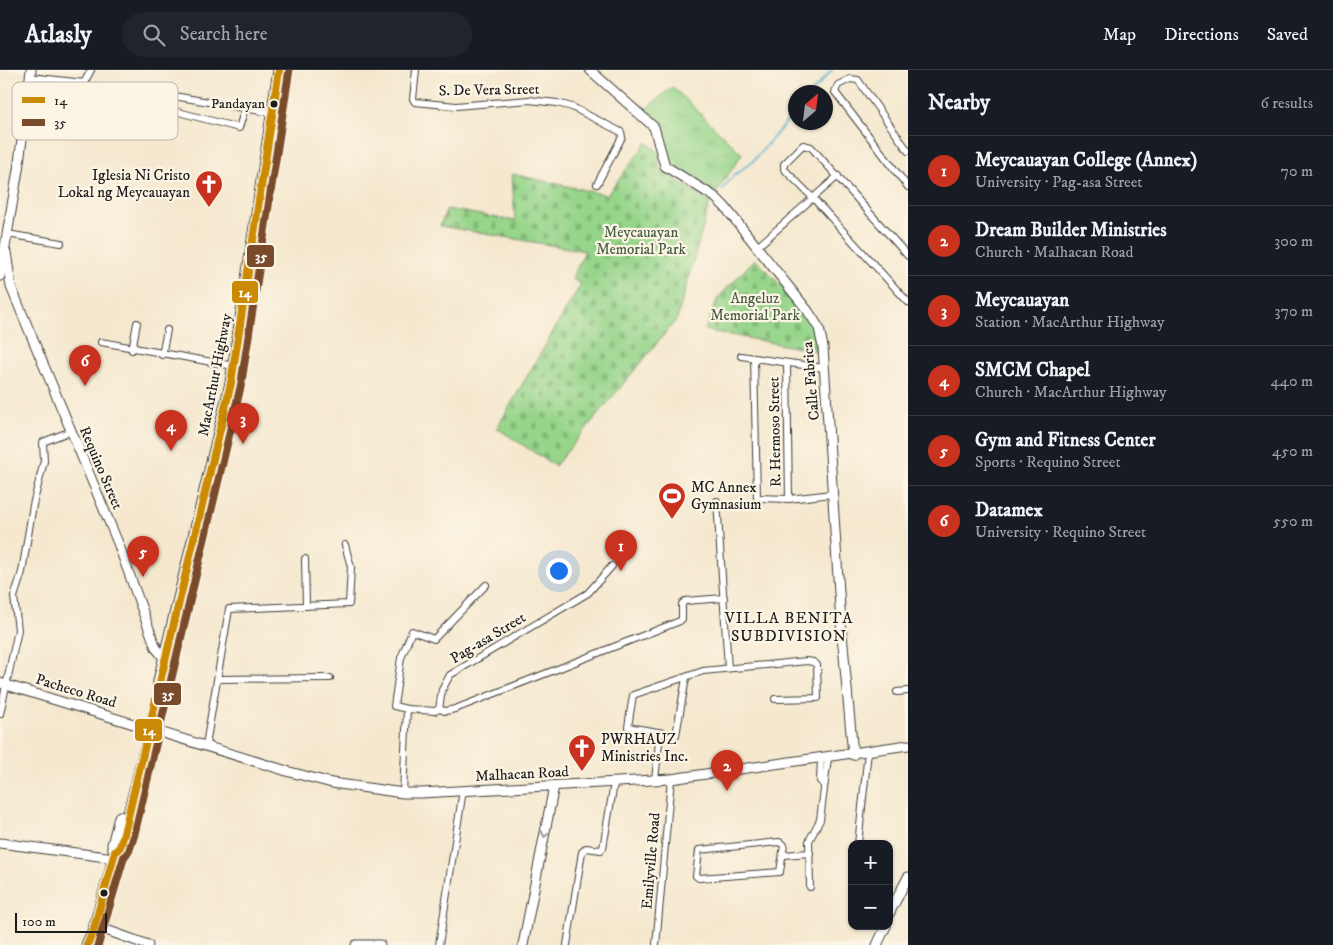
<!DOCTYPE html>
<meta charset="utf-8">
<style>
:root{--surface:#171b24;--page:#20242c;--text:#f1f3f6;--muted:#9ea1a6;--line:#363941;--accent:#c8321e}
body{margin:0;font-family:"IM FELL DW Pica",serif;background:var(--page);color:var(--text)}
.controls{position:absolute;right:15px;bottom:15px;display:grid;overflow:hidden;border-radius:10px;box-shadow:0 1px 4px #0004}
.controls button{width:45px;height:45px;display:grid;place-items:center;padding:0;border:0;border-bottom:1px solid var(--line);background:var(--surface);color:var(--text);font:25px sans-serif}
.compass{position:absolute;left:788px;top:15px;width:45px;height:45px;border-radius:50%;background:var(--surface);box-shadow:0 1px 4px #0004;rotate:28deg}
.scale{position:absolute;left:15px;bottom:12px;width:92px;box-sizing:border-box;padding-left:5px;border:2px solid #1c1c1c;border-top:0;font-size:14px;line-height:18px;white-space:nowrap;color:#1c1c1c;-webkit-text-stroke:4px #fcf5e5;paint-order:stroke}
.you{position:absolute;left:558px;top:500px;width:18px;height:18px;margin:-12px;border:4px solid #fff;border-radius:50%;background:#1a73e8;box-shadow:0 0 0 8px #1a73e833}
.badge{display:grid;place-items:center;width:32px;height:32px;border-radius:50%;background:var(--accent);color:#fff;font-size:16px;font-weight:700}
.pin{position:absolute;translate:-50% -41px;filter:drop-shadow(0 1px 2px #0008)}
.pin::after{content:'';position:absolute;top:26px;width:18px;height:15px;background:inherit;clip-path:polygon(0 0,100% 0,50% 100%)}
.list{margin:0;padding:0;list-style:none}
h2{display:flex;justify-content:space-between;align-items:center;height:65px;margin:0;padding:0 20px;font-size:21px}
h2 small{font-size:16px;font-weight:400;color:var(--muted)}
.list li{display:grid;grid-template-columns:32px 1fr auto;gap:15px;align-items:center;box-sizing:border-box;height:70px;padding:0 20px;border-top:1px solid var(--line)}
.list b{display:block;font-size:19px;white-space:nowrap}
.list p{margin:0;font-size:16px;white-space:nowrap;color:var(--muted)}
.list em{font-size:16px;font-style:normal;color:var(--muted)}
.icon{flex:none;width:28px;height:28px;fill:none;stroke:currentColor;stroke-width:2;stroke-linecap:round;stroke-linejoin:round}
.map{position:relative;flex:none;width:908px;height:875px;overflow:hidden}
header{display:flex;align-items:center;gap:30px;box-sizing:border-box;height:70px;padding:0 25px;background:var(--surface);border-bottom:1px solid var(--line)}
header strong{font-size:24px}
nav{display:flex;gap:28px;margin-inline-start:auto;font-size:18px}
.search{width:350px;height:45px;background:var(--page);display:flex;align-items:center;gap:12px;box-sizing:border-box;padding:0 18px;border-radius:28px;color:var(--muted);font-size:19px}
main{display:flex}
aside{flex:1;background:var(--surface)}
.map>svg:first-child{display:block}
</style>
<header>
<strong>Atlasly</strong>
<div class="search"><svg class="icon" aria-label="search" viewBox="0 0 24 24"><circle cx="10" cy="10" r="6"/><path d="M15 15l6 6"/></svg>Search here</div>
<nav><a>Map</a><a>Directions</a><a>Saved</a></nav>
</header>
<main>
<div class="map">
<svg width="908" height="875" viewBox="0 0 908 875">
<defs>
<pattern id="grass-tufts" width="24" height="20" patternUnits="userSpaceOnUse" patternTransform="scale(1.25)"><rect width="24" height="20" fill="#97d58b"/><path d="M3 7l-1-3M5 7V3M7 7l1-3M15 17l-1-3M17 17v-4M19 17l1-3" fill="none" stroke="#82b677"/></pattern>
<pattern id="cemetery-stones" width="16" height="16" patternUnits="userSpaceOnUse" patternTransform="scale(1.25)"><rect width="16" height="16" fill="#97d58b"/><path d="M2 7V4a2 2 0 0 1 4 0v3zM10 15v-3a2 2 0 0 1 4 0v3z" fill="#82b677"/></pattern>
</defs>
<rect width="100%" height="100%" fill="#fcf5e5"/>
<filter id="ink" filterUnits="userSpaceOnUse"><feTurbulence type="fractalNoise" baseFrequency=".02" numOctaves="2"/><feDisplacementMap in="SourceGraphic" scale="10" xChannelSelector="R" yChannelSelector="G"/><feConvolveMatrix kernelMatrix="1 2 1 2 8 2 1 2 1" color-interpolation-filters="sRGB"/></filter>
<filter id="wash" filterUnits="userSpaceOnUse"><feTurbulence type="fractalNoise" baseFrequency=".0096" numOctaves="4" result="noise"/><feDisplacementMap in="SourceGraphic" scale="20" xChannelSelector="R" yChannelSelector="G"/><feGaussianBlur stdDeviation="1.12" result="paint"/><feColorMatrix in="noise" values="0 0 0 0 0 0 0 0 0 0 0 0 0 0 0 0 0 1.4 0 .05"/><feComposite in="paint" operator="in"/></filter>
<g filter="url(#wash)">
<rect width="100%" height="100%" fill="#f5e8cf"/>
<path fill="url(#grass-tufts)" stroke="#5a7854" d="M673,17L742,84L716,123L667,92L660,58L643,41Z"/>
<g fill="url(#cemetery-stones)" stroke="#5a7854">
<path d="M647,72L659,83V98L710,132L677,249L555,396L497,358L581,214L572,209L585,181L440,156L447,139L515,151L512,104L607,125Z"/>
<path d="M755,189C782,217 814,242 821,282L705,260L718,228Z"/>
</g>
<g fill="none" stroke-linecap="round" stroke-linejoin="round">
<g stroke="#4fafcd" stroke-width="2">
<path d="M812,22L832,0"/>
<path d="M722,120L733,106L753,91L796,41"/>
</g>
</g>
</g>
<g filter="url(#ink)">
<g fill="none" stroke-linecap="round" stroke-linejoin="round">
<g stroke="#3d3b37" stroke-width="8">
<g id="minor">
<path d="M416,0L413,29L415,32L456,36L529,30L557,33L572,37L621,62L622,67L597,114"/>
<path d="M30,7L84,13L91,0"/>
<path d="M245,38L239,58L167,39L170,28L174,26L272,43"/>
<path d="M908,81L858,10L850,9L838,15L835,22L908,117"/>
<path d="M7,164L61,173"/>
<path d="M756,178L838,106"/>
<path d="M908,186L811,77L803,75L784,94V99L813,128L908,232"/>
<path d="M101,272L234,296"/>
<path d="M132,280L137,253"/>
<path d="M162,285L167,260"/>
<path d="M741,286L824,298"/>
<path d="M754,288L757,428L789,429L832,424"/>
<path d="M787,294L789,429"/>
<path d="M717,431L728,598"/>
<path d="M305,489L306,536"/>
<path d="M686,608L676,665L628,657L633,625L703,601L807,591L813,592L817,595L818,628L775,629"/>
<path d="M218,609L330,608"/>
<path d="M897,622L908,621"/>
<path d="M407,639L394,636L401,588L412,561L434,569L486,515"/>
<path d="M439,639L445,641L455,639L680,551L682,549V534L685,531L724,528"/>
<path d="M0,644L18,560L14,527L22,502L33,435L44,391L43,372L71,361"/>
<path d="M206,675L229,539L349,534L351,497L345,475"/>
<path d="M821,689L820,711L824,715"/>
<path d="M655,710L660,663"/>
<path d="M403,723L407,639L435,641L439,639L442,620L450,605L588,523L612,496"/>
<path d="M779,772L784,775L780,802L699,808L696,806L699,780Z"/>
<path d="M858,774L868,682"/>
<path d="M784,785L810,783"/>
<path d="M810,817L809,771L820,750L828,688"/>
<path d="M439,875L463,720"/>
<path d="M567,875L582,782L586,778L601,780L603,778L614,713"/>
<path d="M656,875L671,709"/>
</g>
</g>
<g stroke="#3d3b37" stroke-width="11">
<g id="tertiary">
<path d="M590,0L654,57L665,96L715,127L725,137L808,241L819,258L823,277L841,553L853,685"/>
<path d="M6,182L11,217L118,473L156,578L164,588"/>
<path d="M0,773L114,788"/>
<path d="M889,844L908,807"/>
<path d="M95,856L148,875"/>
<path d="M356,875H380"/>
<path d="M523,875L554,716"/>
<path d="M877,875L886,856"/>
</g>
</g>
<g stroke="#3d3b37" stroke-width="11">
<g id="secondary">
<path d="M0,206L18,100L31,0"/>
<path d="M0,613L290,702L332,713L403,723H421L671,709L908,675"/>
</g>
</g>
<g stroke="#3d3b37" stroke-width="13">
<g id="trunk">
<path d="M115,782L120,777L124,764L159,623V611L231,313L279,0"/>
<path d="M87,875L93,862L110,803L115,782L113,775L120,747"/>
</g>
</g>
<use href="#minor" stroke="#fff" stroke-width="6"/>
<use href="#tertiary" stroke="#fff" stroke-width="9"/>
<use href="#secondary" stroke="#fff" stroke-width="9"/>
<use href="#trunk" stroke="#fff" stroke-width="11"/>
<g stroke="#fcf5e5" stroke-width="11">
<path id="bus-1" d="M87,875L93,862L115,782L120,777L124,764L231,313L279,0"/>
</g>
<g stroke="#fcf5e5" stroke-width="11">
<path id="bus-2" d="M98,875L124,787L129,781L134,766L241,315L289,2"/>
</g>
<use href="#bus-1" stroke="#cb8a06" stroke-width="8"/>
<use href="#bus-2" stroke="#7a4b2a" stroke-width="8"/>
</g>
<defs><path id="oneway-chevron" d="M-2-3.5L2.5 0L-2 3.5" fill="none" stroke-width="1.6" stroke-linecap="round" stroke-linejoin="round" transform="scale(1.25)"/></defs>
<use stroke="#999" href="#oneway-chevron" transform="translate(545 764) rotate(101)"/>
</g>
<defs>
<g id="church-pin" transform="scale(1.4375)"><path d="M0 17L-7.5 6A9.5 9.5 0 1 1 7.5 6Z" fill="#c8321e" stroke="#fcf5e5"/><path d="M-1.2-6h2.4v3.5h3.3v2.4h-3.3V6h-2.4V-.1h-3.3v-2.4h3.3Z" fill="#fff"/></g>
<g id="stadium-pin" transform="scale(1.4375)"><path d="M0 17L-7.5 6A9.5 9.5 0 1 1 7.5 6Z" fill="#c8321e" stroke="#fcf5e5"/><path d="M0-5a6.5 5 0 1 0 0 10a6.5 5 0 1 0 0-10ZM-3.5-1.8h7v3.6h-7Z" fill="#fff"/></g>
</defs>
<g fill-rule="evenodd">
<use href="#church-pin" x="209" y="114"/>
<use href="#stadium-pin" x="672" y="426"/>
<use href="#church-pin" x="582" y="678"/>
</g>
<g fill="#1c1c1c" stroke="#fcf5e5" stroke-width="2">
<circle cx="274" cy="34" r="4.5"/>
<circle cx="104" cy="823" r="4.5"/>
</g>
<g text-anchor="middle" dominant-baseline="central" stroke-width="4.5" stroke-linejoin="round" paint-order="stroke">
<g font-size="14" fill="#1c1c1c" stroke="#fcf5e5" text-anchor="end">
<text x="265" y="34">Pandayan</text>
</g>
<g font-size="15" fill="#1c1c1c" stroke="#fcf5e5">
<text transform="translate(489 20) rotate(-1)">S. De Vera Street</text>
<text transform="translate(215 305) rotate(-79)">MacArthur Highway</text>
<text transform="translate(811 311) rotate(-95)">Calle Fabrica</text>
<text transform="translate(775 362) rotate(-91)">R. Hermoso Street</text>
<text transform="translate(101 398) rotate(67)">Requino Street</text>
<text transform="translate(488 568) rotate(-31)">Pag-asa Street</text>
<text transform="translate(76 621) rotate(17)">Pacheco Road</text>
<text transform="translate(522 704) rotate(-3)">Malhacan Road</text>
<text transform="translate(651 791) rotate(-85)">Emilyville Road</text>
</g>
<g font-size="15" fill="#1c1c1c" stroke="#fcf5e5" text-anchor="start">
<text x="190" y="105" text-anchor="end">Iglesia Ni Cristo<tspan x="190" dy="17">Lokal ng Meycauayan</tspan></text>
<text x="691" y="417">MC Annex<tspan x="691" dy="17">Gymnasium</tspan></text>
<text x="601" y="669">PWRHAUZ<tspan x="601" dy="17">Ministries Inc.</tspan></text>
</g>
<g font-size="15" fill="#475d43" stroke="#fcf5e5">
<text x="641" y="162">Meycauayan<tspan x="641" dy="17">Memorial Park</tspan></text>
<text x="755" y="228">Angeluz<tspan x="755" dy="17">Memorial Park</tspan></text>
</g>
<g font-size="16" letter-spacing="1" fill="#1c1c1c" stroke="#fcf5e5">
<text x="789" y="548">VILLA BENITA<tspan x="789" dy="18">SUBDIVISION</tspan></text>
</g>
</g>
<rect x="12" y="12" width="166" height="58" rx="8" fill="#fcf5e5" stroke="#b9b4a9" stroke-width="1"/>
<rect x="22" y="27" width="23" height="6" fill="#cb8a06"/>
<rect x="22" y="49" width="23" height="7" fill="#7a4b2a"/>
<g font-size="14" fill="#1c1c1c">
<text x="54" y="35">14</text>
<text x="54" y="57">35</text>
</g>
<g stroke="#fcf5e5" stroke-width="2">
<rect x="246" y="174" width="29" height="24" rx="5" fill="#7a4b2a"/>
<rect x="231" y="210" width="28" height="24" rx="5" fill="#cb8a06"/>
<rect x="153" y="612" width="29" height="24" rx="5" fill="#7a4b2a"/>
<rect x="134" y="648" width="29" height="24" rx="5" fill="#cb8a06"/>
</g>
<g font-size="14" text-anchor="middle" font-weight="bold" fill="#fff">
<text x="261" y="191">35</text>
<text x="245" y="227">14</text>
<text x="168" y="629">35</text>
<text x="149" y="665">14</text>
</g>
</svg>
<div class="controls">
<button>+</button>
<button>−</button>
</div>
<svg class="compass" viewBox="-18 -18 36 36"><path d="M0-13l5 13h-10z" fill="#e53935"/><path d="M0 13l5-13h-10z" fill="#9ea1a6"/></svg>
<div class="scale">100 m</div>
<div class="you"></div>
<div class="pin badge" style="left:621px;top:501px">1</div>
<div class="pin badge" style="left:727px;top:721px">2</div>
<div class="pin badge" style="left:243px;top:374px">3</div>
<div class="pin badge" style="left:171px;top:381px">4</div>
<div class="pin badge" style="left:143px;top:507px">5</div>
<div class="pin badge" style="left:85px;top:316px">6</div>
</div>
<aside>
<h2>Nearby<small>6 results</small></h2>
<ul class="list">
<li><span class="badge">1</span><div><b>Meycauayan College (Annex)</b><p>University · Pag-asa Street</p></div><em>70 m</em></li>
<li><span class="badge">2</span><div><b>Dream Builder Ministries</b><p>Church · Malhacan Road</p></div><em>300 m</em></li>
<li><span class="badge">3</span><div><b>Meycauayan</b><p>Station · MacArthur Highway</p></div><em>370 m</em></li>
<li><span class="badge">4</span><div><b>SMCM Chapel</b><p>Church · MacArthur Highway</p></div><em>440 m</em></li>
<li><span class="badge">5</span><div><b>Gym and Fitness Center</b><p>Sports · Requino Street</p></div><em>450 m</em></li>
<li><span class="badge">6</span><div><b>Datamex</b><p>University · Requino Street</p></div><em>550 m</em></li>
</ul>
</aside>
</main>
